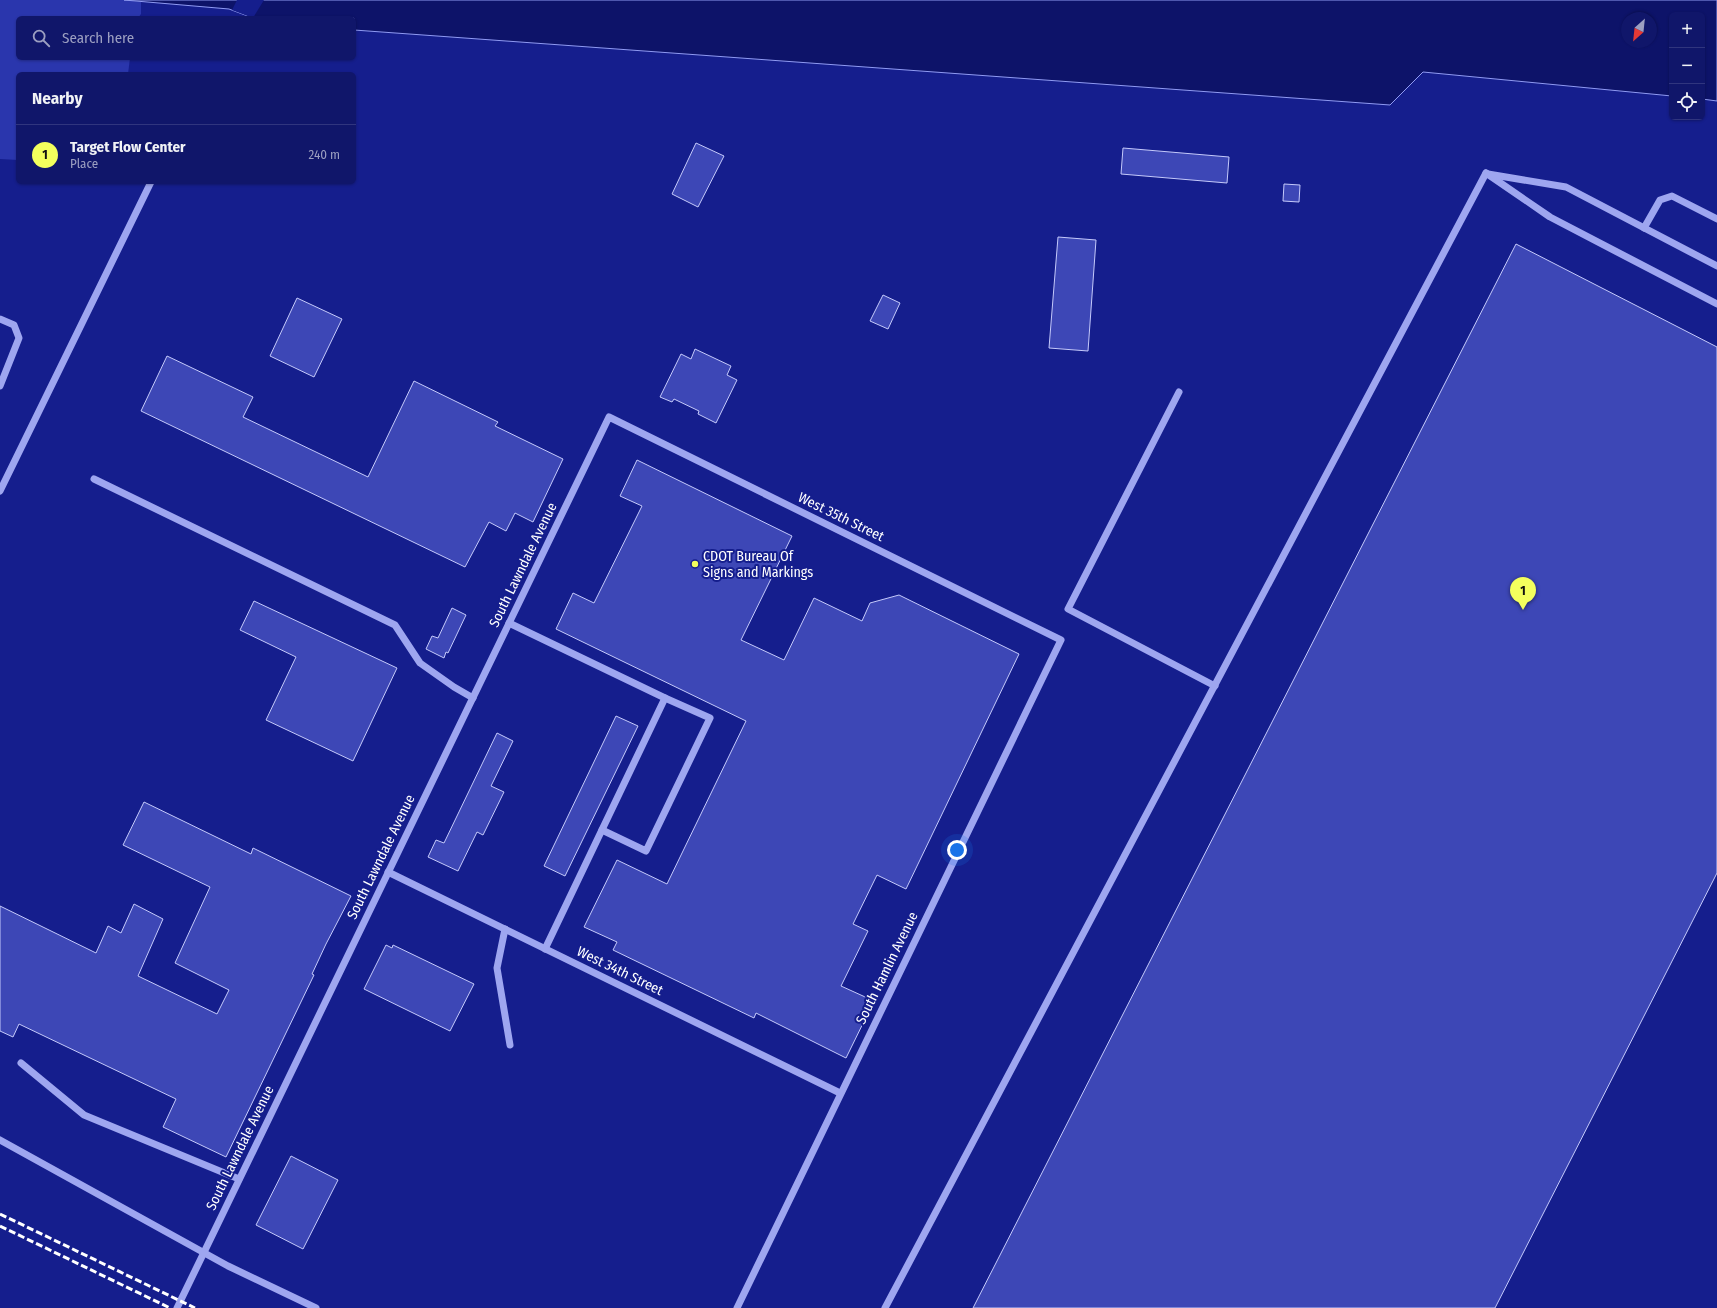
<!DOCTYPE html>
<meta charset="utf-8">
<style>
:root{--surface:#10166a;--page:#1e2372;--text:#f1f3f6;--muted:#9c9fc1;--line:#30357e;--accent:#f3ff5d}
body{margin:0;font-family:"Fira Sans Condensed",sans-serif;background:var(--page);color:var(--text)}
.controls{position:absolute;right:12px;top:12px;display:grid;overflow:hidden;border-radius:6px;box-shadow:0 1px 3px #0004}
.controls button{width:36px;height:36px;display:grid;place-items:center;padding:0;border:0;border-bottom:1px solid var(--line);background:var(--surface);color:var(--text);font:20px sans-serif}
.compass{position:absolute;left:1621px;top:12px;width:36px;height:36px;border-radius:50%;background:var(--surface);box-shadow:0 1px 3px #0004;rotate:207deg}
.you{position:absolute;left:957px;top:850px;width:14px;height:14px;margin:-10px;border:3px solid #fff;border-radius:50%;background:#1a73e8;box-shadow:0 0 0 6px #1a73e833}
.badge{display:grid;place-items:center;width:26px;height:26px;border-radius:50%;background:var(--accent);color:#111;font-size:13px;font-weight:700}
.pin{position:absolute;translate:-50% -33px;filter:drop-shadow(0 1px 2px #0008)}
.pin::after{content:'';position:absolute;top:21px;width:14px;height:12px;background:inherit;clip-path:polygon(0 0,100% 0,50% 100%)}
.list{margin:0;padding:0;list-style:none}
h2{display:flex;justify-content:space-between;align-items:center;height:52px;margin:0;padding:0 16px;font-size:17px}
h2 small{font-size:13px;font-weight:400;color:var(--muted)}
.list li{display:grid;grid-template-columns:26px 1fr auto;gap:12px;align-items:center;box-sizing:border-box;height:60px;padding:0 16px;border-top:1px solid var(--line)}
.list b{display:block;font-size:15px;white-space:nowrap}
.list p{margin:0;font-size:13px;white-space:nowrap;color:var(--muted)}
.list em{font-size:13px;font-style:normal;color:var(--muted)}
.icon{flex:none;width:22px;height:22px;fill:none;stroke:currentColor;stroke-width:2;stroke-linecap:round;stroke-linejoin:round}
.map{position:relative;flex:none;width:1717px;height:1308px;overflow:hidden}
.search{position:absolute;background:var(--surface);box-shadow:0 1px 3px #0004;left:16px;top:16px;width:340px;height:44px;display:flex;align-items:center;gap:10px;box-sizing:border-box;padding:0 14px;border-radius:6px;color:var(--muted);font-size:15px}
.panel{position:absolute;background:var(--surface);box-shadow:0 1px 3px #0004;left:16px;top:72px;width:340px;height:112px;border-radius:6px}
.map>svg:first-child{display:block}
</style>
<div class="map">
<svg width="1717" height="1308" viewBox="0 0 1717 1308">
<rect width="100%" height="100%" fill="#151e8d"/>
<path fill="#2a36ad" d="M0,0H124L141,2V14L138,18H18V58H130L128,74H18V160L0,159Z"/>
<path fill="#0d1369" stroke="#909bf3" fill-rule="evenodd" d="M124,0H1717V101L1702,99V15H1672V96L1423,72L1390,105L354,30V18H253L229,9ZM1627,18H1651V42H1627Z"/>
<path fill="#151e8d" d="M237,0H264L253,18L232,10Z"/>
<g fill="#3d47b6" stroke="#c5cafb">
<path d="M696,143L724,156L698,207L672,194Z"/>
<path d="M1123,148L1229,157L1227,183L1121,174Z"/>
<path d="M1284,184L1300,185L1299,202L1283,201Z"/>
<path d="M1058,237L1096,240L1088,351L1049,348Z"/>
<path d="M1516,244L1717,347V873L1495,1308H973Z"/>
<path d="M883,295L900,303L888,329L870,321Z"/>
<path d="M297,298L342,319L314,377L270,356Z"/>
<path d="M695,349L731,366L727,375L737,380L716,423L698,414L699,411L674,399L672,402L660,397L681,354L691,359Z"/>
<path d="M167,356L253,397L243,417L368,477L414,381L498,422L495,426L563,459L533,522L515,513L506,531L489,522L465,567L141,411Z"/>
<path d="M637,460L792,536L741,640L784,660L814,598L862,621L870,603L899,595L1019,654L906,889L877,875L853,924L868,931L841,986L874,1001L846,1058L756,1013L754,1018L613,950L617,942L584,927L617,860L667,884L746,721L556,629L573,593L594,603L642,506L620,496Z"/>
<path d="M254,601L397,668L353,761L266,720L296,657L240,630Z"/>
<path d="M452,608L466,615L448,653L446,652L444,658L426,649L432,636L438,638Z"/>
<path d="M616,716L638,726L565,876L544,866Z"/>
<path d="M497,733L513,741L491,786L504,792L483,835L477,832L458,871L428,857L436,840L444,843Z"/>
<path d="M144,802L251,854L253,848L351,896L326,944L312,974L314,975L226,1157L163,1127L176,1099L19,1024L13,1037L0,1031V906L96,953L108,926L121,933L134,904L163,919L138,976L217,1014L229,990L175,963L210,887L123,845Z"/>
<path d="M386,945L392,948L393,945L474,984L450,1031L364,989Z"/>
<path d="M291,1156L338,1180L303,1249L256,1225Z"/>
</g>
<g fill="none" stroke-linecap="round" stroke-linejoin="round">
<g stroke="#9ea6f0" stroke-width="7">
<path d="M1486,173L1550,217L1717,304"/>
<path d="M1488,174L1566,187L1717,266"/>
<path d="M1644,228L1660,200L1672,196L1717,219"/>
<path d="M0,319L14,325L19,338L0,386"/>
<path d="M1179,392L1068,609L1215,686"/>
<path d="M94,479L395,625L420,663L454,687L473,698"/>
<path d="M0,491L151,182"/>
<path d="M509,623L665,698L545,949"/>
<path d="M602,830L646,851L710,718L665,698"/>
<path d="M388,872L840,1093"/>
<path d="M505,929L497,968L510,1045"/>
<path d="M21,1063L84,1115L239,1179"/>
<path d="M0,1140L228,1266L316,1308"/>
<path d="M177,1308L609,417L1061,640L737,1308"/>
<path d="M885,1308L1486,173"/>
</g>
<g stroke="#fff" stroke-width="3" stroke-dasharray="7 3" stroke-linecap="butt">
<path d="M0,1214L195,1308"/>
<path d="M0,1226L170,1308"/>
</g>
</g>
<circle fill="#f3ff5d" stroke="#151e8d" stroke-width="1.5" cx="695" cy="564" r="4"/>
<g text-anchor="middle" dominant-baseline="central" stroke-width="4" stroke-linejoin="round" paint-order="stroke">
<g font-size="14" fill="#fff" stroke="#151e8d">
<text transform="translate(841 517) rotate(26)">West 35th Street</text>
<text transform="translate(523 565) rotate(-64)">South Lawndale Avenue</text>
<text transform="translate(381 857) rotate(-64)">South Lawndale Avenue</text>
<text transform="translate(887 968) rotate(-64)">South Hamlin Avenue</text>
<text transform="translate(620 971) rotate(26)">West 34th Street</text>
<text transform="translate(240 1148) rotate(-64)">South Lawndale Avenue</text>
</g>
<g font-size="14" fill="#fff" stroke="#151e8d" text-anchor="start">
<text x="703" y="556">CDOT Bureau Of<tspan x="703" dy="16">Signs and Markings</tspan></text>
</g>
</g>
</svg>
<div class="controls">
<button>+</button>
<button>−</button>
<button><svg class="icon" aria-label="locate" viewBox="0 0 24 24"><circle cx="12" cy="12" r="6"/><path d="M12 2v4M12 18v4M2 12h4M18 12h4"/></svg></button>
</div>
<svg class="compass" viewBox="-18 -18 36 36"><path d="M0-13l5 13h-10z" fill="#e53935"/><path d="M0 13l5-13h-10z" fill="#9c9fc1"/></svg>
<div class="you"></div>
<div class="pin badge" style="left:1523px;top:610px">1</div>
<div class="search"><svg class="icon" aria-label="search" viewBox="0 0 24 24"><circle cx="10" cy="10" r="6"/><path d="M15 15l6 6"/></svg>Search here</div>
<section class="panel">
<h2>Nearby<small></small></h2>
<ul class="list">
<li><span class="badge">1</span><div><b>Target Flow Center</b><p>Place</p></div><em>240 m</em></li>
</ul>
</section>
</div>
